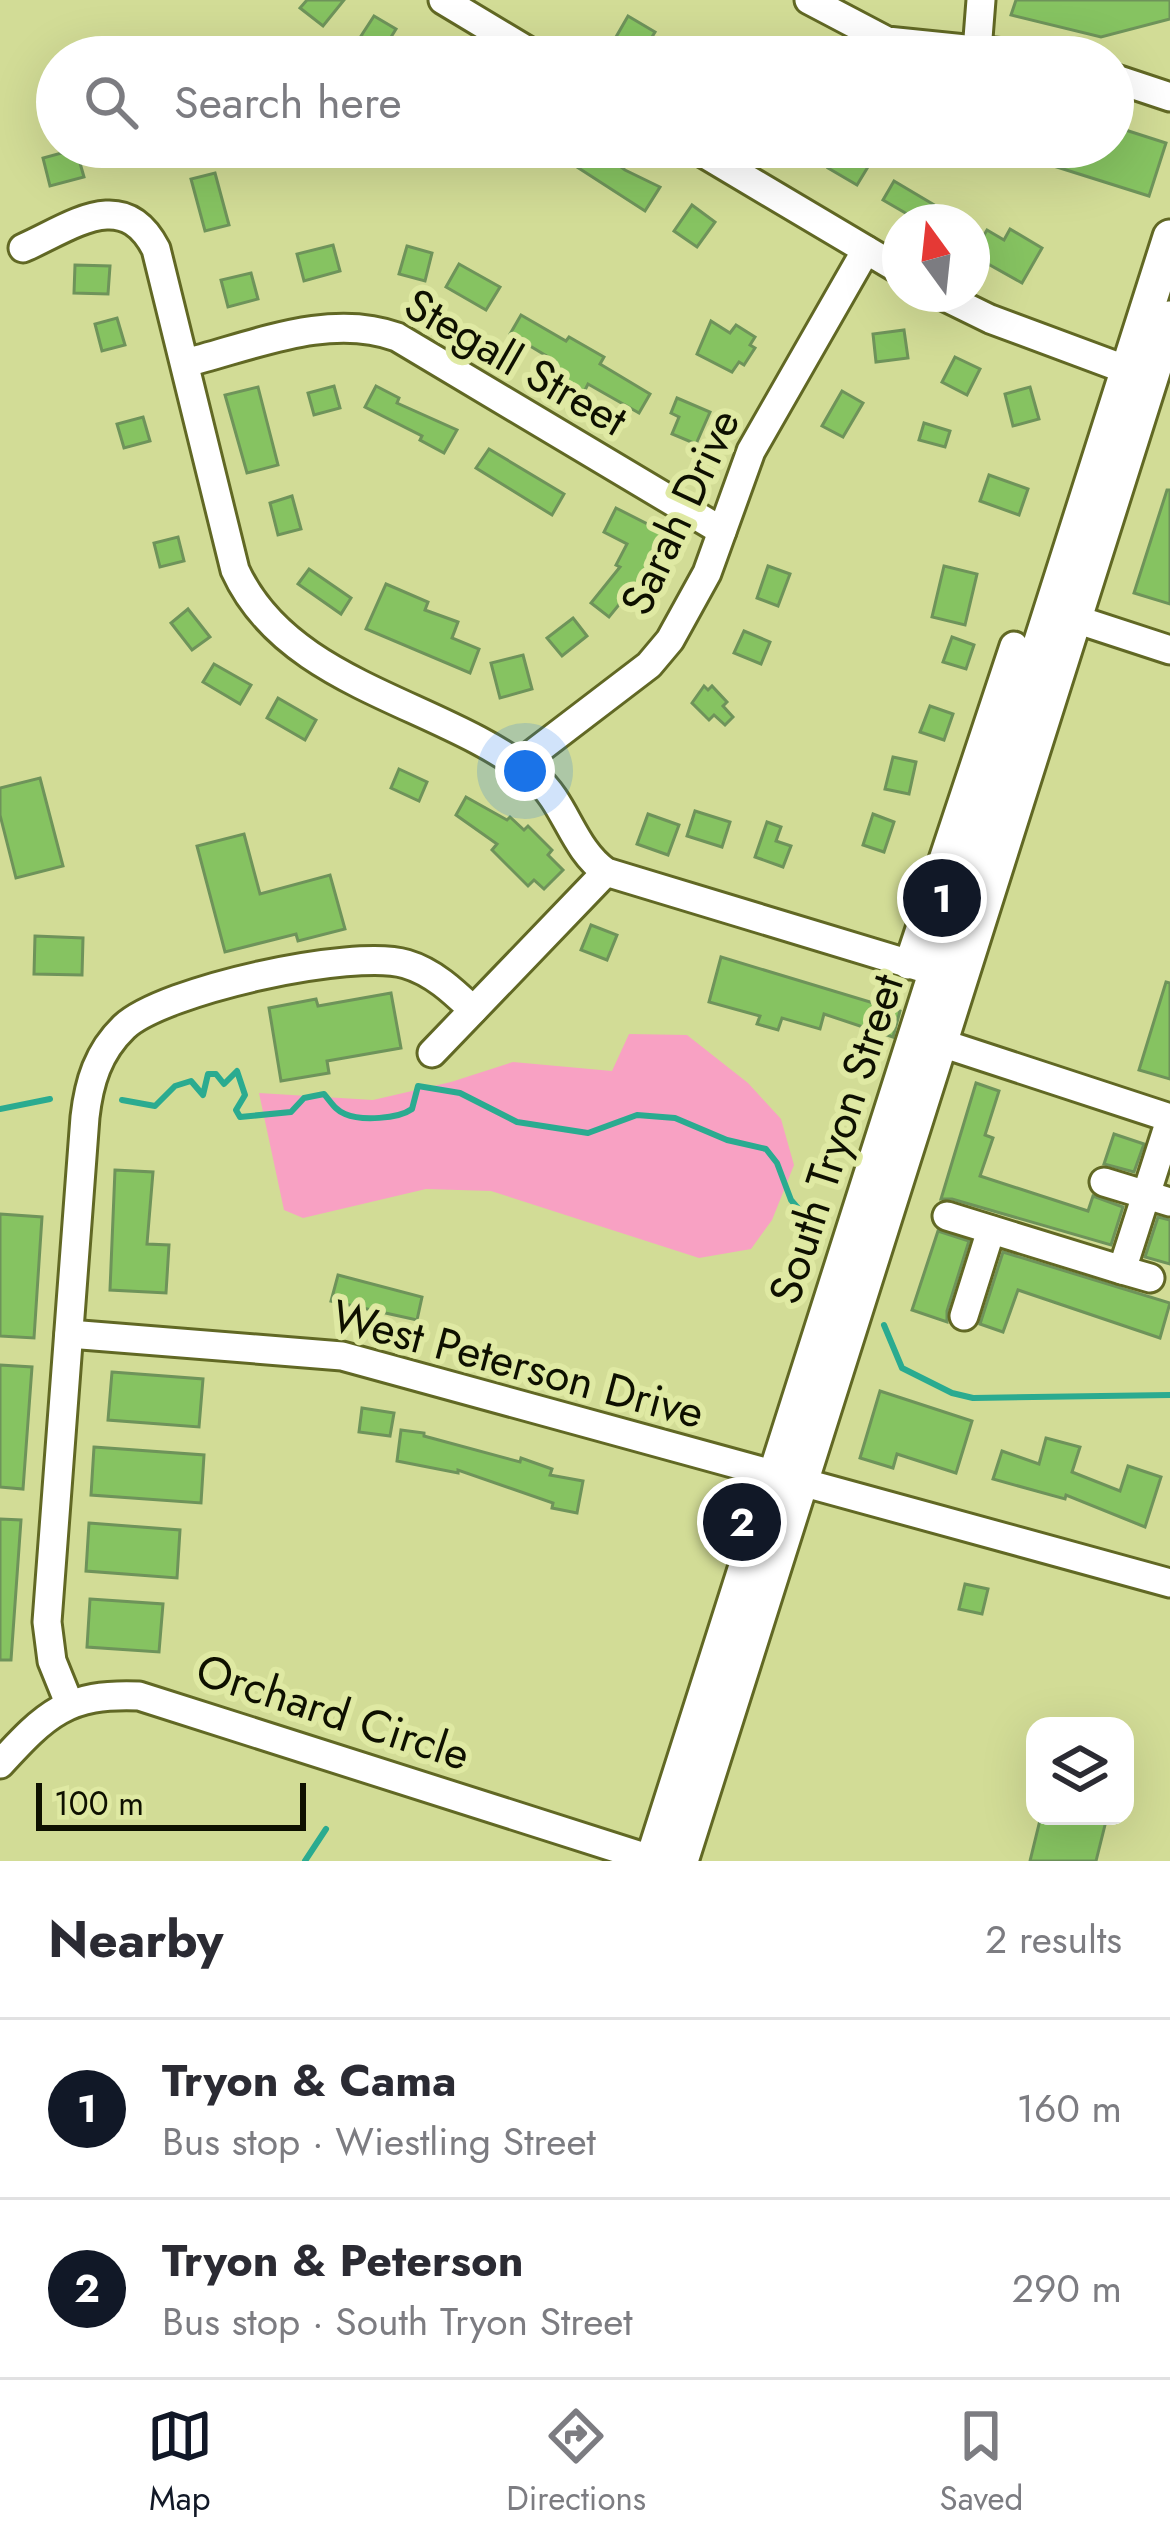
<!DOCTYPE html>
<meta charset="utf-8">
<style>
:root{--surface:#fff;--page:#f2f2f3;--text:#2b2b33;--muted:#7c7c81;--line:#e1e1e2;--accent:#111827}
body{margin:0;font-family:Jost,sans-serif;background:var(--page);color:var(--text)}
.controls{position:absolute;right:36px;bottom:36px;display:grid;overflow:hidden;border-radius:24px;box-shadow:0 12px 48px #0002}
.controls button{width:108px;height:108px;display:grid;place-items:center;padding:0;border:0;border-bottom:3px solid var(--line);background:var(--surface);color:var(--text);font:60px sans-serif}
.compass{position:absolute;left:882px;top:204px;width:108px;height:108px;border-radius:50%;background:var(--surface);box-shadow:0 12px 48px #0002;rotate:345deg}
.scale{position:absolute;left:36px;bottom:30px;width:270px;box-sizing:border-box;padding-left:12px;border:6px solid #0e1000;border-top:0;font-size:33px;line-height:42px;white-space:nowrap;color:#0e1000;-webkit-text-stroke:9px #dfe9a3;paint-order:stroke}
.you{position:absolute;left:525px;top:771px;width:42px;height:42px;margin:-30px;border:9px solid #fff;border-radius:50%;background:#1a73e8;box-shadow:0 0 0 18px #1a73e833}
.badge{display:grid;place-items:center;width:78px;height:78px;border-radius:50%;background:var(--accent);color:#fff;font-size:39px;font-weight:700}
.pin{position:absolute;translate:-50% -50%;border:6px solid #fff;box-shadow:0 3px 12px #0006}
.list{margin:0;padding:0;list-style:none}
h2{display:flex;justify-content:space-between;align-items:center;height:156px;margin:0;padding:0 48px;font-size:51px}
h2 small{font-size:39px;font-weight:400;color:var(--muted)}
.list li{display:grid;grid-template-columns:78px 1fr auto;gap:36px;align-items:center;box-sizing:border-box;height:180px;padding:0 48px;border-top:3px solid var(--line)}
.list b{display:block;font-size:45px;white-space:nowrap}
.list p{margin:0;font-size:39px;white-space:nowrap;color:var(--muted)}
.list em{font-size:39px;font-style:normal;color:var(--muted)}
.icon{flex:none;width:66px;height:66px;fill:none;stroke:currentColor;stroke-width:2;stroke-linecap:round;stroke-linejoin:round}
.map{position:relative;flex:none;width:1170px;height:1861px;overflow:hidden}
.search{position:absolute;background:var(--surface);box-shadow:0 12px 48px #0002;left:36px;right:36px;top:36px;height:132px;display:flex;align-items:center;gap:30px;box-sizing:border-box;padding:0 42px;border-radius:66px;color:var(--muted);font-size:45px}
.sheet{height:516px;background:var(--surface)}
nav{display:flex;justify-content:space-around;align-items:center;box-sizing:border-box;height:168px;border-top:3px solid var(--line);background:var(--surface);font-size:33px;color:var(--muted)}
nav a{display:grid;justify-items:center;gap:6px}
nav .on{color:var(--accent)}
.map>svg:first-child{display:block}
</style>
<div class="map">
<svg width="1170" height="1861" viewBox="0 0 1170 1861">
<rect width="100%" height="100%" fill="#d2dc96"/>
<path fill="#f8a1c3" d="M629,1034L687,1035L748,1083L781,1119L794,1165L772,1220L751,1249L699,1258L491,1191L426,1189L303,1218L284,1210L259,1093L373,1100L451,1082L513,1062L612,1071Z"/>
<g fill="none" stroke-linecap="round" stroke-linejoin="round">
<g stroke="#2aab90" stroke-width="6">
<path d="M122,1100L155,1106L175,1086L191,1081L203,1095L208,1074H216L224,1084L237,1071L245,1095L236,1110L240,1117L291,1112L304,1098L324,1094C331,1102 335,1110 345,1114C361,1121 398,1119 412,1109L418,1086L460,1093L517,1122L588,1133L637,1115L675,1118L727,1140L766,1149L777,1163L791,1200L820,1234"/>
<path d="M0,1109L50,1099"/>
<path d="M884,1325L902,1368L952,1393L973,1398L1170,1395"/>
<path d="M305,1861L326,1829"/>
</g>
</g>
<g fill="#86c361" stroke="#6e935a" stroke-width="3">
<path d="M307,0H344L323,26L300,8Z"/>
<path d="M1016,0H1170V19L1101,37L1011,15Z"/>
<path d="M374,16L396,29L383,50L361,36Z"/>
<path d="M628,16L655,32L643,52L616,37Z"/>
<path d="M1113,126L1166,143L1149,196L1044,163L1049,147H1113Z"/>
<path d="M110,147H161L157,163L110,154Z"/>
<path d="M546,147H594L625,170L660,187L645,211Z"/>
<path d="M858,147L877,152L857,185L828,168L840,148L853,155Z"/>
<path d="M76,149L84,177L50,186L43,158Z"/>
<path d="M215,173L229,225L205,231L191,179Z"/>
<path d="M894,181L963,222H921L883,200Z"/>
<path d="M692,205L715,222L697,247L674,231Z"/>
<path d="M1010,229L1042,248L1022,283L972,255L987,230L1004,240Z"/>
<path d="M333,245L340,271L304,281L297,254Z"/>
<path d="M407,246L432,253L425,281L399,274Z"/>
<path d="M459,264L500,287L486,310L446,287Z"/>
<path d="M75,265L110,266L108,294L74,293Z"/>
<path d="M251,273L258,299L228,307L221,280Z"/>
<path d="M521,315L566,341L569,337L604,357L600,364L650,394L639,413L588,384L581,398L545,378L555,361L510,334Z"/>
<path d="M117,318L125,345L102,351L95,324Z"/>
<path d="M711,321L730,333L736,325L755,337L750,345L755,348L744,365L739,362L732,372L697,354Z"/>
<path d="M904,330L908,358L876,362L873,334Z"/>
<path d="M955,357L980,369L967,395L942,382Z"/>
<path d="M334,386L340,408L314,415L308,393Z"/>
<path d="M376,386L399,398L397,403L457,430L444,453L420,440L422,436L365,407Z"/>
<path d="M258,387L278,465L247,473L225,395Z"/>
<path d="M1030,387L1039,419L1013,426L1005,394Z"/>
<path d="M842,391L863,403L843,437L822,426Z"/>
<path d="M677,398L710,412L696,444L672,434L679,417L671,413Z"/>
<path d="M143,417L150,441L124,448L117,424Z"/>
<path d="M924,423L950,431L945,447L919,440Z"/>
<path d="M489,449L564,494L552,515L476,468Z"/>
<path d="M989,475L1028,489L1019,515L980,501Z"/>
<path d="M1167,490H1170V604L1134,593Z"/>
<path d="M292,496L301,529L278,535L270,503Z"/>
<path d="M616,508L665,533L640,579L609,617L591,603L620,567L616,565L627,544L604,532Z"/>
<path d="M178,537L184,561L160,567L154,543Z"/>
<path d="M768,566L790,574L778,606L757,598Z"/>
<path d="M944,566L977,574L965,625L932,617Z"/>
<path d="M309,569L351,598L341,614L298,584Z"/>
<path d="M386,584L428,602L425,610L458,622L452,638L479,649L470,673L366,629Z"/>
<path d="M188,609L210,637L192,650L171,623Z"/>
<path d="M573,618L587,636L562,656L547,638Z"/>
<path d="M744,631L770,642L761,664L734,653Z"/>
<path d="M952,637L974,645L966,669L943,662Z"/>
<path d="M523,655L532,689L500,698L491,663Z"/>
<path d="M214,664L251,685L240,704L203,682Z"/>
<path d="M704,686L708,690L712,686L727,702L723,706L733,717L725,725L714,715L709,720L692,703Z"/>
<path d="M278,698L316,720L305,740L267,718Z"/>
<path d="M930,706L953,714L944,740L920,732Z"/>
<path d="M893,757L916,762L909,794L885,789Z"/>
<path d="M399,769L427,782L419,801L391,788Z"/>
<path d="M40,778L63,866L16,878L0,815V788Z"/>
<path d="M466,797L507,820L510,817L524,830L528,826L552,850L548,855L563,870L544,889L534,880L528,886L492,850L497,844L456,815Z"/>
<path d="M695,811L730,822L722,847L687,836Z"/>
<path d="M648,814L679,825L668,855L637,844Z"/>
<path d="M873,814L894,822L884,852L863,845Z"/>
<path d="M767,822L781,827L776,841L791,846L783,867L755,857Z"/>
<path d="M244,834L260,894L330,875L345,929L298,941L296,934L225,952L197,846Z"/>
<path d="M591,925L617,935L607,960L581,950Z"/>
<path d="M35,936L83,938L82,975L34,974Z"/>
<path d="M721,957L900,1011L893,1037L824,1014L820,1029L782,1018L778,1030L757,1024L760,1016L709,1002Z"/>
<path d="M1166,982L1170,983V1079L1139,1070Z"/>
<path d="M391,993L401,1048L327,1061L329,1073L281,1081L269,1008L316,999L318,1006Z"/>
<path d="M976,1083L999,1091L985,1135L993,1138L980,1176L1088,1211L1093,1196L1123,1207L1111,1245L952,1199H941Z"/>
<path d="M1114,1134L1144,1144L1134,1172L1104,1164Z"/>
<path d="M115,1170L153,1172L147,1244L169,1245L166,1293L110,1290Z"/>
<path d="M0,1214L42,1217L34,1338L0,1336Z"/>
<path d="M1158,1217L1170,1220V1264L1145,1257Z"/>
<path d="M938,1231L969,1241L947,1311V1322L912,1310Z"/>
<path d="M1003,1252L1170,1303L1160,1338L1018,1290L1003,1332L980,1324Z"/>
<path d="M338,1275L422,1297L417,1320L331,1301Z"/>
<path d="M0,1365L32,1367L23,1489L0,1487Z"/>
<path d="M112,1372L203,1379L199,1427L108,1420Z"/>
<path d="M880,1391L972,1421L956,1473L897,1454L893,1468L860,1458Z"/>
<path d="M362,1408L394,1413L390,1436L359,1432Z"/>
<path d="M401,1430L424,1433V1436L520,1462L521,1458L552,1469L550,1475L583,1481L577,1513L552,1508L553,1503L458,1470V1473L397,1461Z"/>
<path d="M1046,1438L1080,1447L1072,1472L1120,1491L1128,1466L1161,1477L1145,1527L1066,1495L1065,1499L993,1479L1002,1451L1039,1464Z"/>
<path d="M94,1447L204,1455L201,1503L91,1495Z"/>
<path d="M0,1519L21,1520L11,1660H0Z"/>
<path d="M89,1523L180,1530L177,1578L86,1571Z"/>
<path d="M965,1584L988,1589L982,1614L959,1609Z"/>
<path d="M90,1599L163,1604L159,1652L87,1647Z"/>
<path d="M1041,1816H1083L1106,1821L1096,1861H1030Z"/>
</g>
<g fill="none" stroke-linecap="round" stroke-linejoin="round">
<g stroke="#616824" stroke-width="33">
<g id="minor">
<path d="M443,0L538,57"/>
<path d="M809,0L887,41L1043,57"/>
<path d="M977,51L981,0"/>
<path d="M1113,78L1170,97"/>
<path d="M693,147L900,270"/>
<path d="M23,248C71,227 123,185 156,249L235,570C288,687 443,702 535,777C566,803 572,848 606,872L956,978"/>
<path d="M939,294L990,319L1146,377"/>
<path d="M185,363C253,346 329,312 397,337L722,531"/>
<path d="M1060,614L1170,650"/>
<path d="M518,765L649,665L670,640L707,573L751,451L866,250"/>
<path d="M908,965L1014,646"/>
<path d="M923,1037L1170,1118"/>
<path d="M432,1053L606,872"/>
<path d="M1104,1182L1170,1202"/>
<path d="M947,1216L1122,1270"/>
<path d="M1150,1278L1122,1270L1170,1120"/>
<path d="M964,1316L991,1230"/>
<path d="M69,1334L342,1356L1170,1583"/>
<path d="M69,1703L52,1661L47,1622L85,1117C89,1082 98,1052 124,1027C163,990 354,948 406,964C433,972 453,991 473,1010"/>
<path d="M0,1764C46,1714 67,1693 139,1696L657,1861"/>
</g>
</g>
<g stroke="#616824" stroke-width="39">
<g id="major">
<path d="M652,1861L1170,237"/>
<path d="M681,1861L1170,318"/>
</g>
</g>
<use href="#minor" stroke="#fff" stroke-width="27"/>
<use href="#major" stroke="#fff" stroke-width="33"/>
</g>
<g text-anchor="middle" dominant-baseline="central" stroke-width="12" stroke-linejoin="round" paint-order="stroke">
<g font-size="45" fill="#0e1000" stroke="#dfe9a3">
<text transform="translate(516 362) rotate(30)">Stegall Street</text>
<text transform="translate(680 512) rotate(-65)">Sarah Drive</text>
<text transform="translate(836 1139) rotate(-72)">South Tryon Street</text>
<text transform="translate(518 1364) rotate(15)">West Peterson Drive</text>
<text transform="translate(333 1712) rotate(18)">Orchard Circle</text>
</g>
</g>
</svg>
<div class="controls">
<button><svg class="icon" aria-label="layers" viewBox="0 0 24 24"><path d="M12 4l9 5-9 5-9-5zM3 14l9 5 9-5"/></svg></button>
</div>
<svg class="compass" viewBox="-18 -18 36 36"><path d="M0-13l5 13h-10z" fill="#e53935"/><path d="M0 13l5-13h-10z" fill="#7c7c81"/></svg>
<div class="scale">100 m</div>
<div class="you"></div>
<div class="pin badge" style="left:942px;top:898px">1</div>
<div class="pin badge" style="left:742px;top:1522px">2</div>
<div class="search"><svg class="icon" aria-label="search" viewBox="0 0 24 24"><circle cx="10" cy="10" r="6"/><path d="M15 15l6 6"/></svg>Search here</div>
</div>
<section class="sheet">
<h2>Nearby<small>2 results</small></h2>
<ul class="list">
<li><span class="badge">1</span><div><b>Tryon &amp; Cama</b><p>Bus stop · Wiestling Street</p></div><em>160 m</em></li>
<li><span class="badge">2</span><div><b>Tryon &amp; Peterson</b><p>Bus stop · South Tryon Street</p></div><em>290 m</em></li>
</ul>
</section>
<nav>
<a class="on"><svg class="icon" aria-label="map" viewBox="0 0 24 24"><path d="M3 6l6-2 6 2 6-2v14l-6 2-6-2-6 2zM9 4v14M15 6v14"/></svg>Map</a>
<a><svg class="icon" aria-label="directions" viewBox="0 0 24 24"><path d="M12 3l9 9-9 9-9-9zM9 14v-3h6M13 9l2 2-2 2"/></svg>Directions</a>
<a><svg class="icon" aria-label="saved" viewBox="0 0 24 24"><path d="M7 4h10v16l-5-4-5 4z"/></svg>Saved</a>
</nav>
